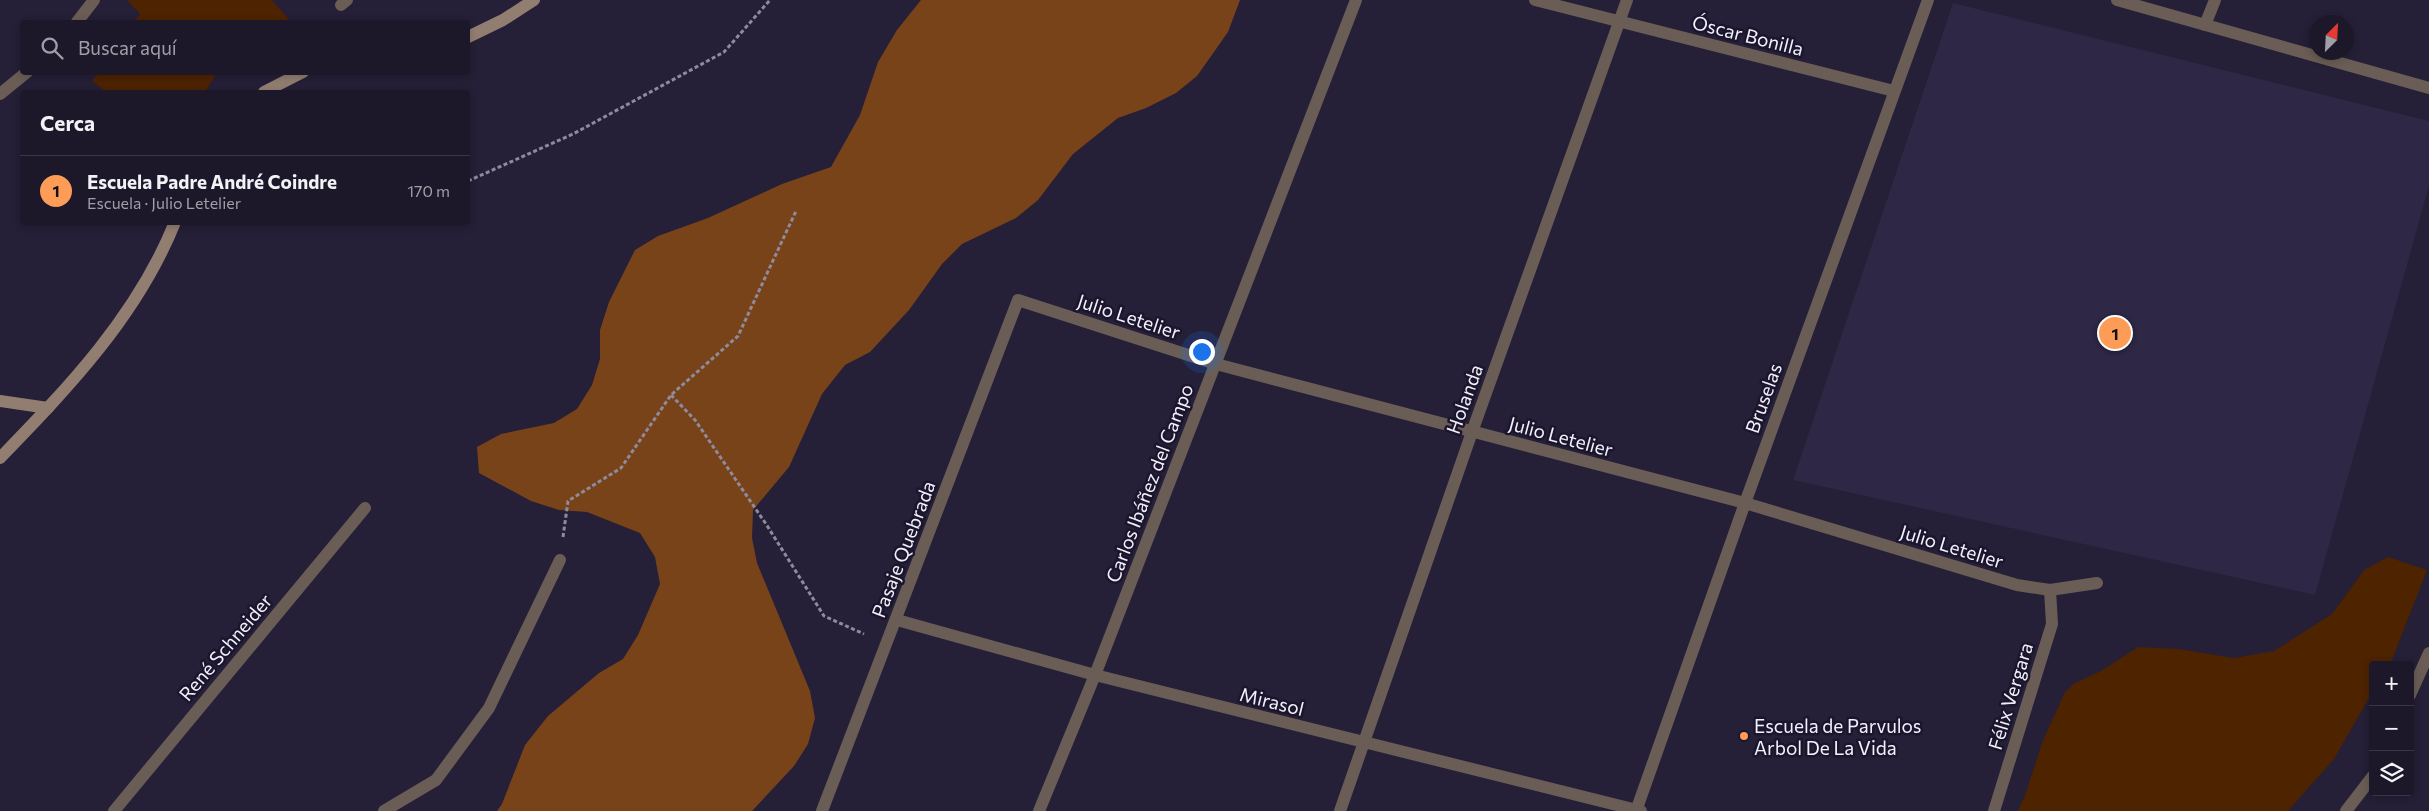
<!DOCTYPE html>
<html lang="es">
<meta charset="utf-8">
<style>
:root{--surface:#1c1729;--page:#292435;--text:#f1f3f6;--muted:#a09fa8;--line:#3a3646;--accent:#fd9c56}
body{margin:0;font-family:Commissioner,sans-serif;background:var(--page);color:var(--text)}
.controls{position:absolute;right:15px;bottom:15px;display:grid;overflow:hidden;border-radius:5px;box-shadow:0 2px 8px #0003}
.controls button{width:45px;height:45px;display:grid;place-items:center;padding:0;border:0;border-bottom:1px solid var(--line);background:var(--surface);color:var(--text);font:25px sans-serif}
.compass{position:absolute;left:2309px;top:15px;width:45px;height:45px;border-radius:50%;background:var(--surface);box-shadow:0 2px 8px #0003;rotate:24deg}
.you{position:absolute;left:1201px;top:351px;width:18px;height:18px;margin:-12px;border:4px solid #fff;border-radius:50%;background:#1a73e8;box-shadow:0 0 0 8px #1a73e833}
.badge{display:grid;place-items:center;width:32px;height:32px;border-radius:50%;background:var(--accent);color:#111;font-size:16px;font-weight:700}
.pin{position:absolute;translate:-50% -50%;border:2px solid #fff;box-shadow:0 1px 5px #0006}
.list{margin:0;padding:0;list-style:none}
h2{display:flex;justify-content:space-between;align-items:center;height:65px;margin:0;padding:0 20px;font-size:21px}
h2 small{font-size:16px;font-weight:400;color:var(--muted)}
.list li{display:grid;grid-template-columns:32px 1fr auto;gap:15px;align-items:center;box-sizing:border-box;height:70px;padding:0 20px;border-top:1px solid var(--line)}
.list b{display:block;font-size:19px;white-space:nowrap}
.list p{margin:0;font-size:16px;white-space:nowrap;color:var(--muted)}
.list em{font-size:16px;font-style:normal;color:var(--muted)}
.icon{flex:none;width:28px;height:28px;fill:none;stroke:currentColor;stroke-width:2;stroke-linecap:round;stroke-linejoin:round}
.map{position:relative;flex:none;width:2429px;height:811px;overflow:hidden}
.search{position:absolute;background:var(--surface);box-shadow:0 2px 8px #0003;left:20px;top:20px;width:450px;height:55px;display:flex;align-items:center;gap:12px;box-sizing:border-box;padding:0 18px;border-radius:5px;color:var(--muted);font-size:19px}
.panel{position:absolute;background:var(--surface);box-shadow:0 2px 8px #0003;left:20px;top:90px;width:450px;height:135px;border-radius:5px}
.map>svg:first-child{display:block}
</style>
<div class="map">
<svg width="2429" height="811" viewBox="0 0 2429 811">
<rect width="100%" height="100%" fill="#251f37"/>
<path fill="#2e2745" d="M1953,3L2429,121V186L2315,595L1793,480Z"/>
<g fill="#4d2300">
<path d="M127,0H272L291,22H134L140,14Z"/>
<path d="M98,73V72L222,73L216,74L205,92H107L92,81Z"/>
<path d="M2388,557L2427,570L2390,665H2373V691L2334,759L2288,811H2018L2025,795L2043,740L2065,692L2075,683L2101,671L2138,647L2179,649L2234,658L2274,651L2332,614L2364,570Z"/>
</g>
<path fill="#79431a" d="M921,0H1240L1228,32L1197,76L1176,93L1146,108L1118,118L1073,154L1038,200L1016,218L962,244L942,264L909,310L870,352L845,365L822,394L789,467L753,510L752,538L757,563L810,691L815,718L808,744L794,766L752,811H497L502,804L525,745L548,716L599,673L623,659L638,635L660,584L655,557L640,533L587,512L559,510L531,501L479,473L477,447L501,434L554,423L577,409L592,385L600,359V330L609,302L635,250L658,236L708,218L782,184L831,167L860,115L878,62L897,30Z"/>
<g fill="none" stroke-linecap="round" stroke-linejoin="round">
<g stroke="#8e8b9d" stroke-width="3" stroke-dasharray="4 2.5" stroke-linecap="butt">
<path d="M468,181L573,134L724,52L770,0"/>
<path d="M671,395L695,420L766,524L824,616L864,634"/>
<path d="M563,537L568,501L621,468L671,395L738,336L796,211"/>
</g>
<g stroke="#6a5d56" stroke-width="12">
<path d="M1535,0L1894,91"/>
<path d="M2117,0L2429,88"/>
<path d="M341,5L347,0"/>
<path d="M77,22L94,0"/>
<path d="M2205,25L2215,0"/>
<path d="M0,94L27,72"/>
<path d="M897,620L1095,675L1641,811"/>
<path d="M2410,695L2429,653"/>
<path d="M114,811L365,508"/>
<path d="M384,811L436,780L489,708L560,560"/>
<path d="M822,811L1018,300L1216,364L1745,503L2017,585L2050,590L2097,583"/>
<path d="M1039,811L1095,675L1356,0"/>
<path d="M1340,811L1472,432L1627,0"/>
<path d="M1636,811L1745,503L1928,0"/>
<path d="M1994,811L2052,624L2050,590"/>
<path d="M2346,811L2373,776"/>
</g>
<g stroke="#917e71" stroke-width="12">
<path d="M468,37L503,20L534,0"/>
<path d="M264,92L303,72"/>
<path d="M0,401L48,408"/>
<path d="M0,458C68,388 138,315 175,222"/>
</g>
</g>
<circle fill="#fd9c56" stroke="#1c162d" stroke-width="2" cx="1744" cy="736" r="5"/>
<g text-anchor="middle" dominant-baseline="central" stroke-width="5" stroke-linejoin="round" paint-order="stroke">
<g font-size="19" fill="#f2f0fd" stroke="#1c162d">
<text transform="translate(1748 35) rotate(14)">Óscar Bonilla</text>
<text transform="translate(1129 316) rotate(18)">Julio Letelier</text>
<text transform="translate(1763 398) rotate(-70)">Bruselas</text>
<text transform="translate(1464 399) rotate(-70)">Holanda</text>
<text transform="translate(1561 436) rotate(15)">Julio Letelier</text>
<text transform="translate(1149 483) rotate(-69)">Carlos Ibáñez del Campo</text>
<text transform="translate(1952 546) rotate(17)">Julio Letelier</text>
<text transform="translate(903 549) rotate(-69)">Pasaje Quebrada</text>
<text transform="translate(225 647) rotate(-50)">René Schneider</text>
<text transform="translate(2010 696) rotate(-73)">Félix Vergara</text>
<text transform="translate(1272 701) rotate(14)">Mirasol</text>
</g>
<g font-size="19" fill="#f2f0fd" stroke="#1c162d" text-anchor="start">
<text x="1754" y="725">Escuela de Parvulos<tspan x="1754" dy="22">Arbol De La Vida</tspan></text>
</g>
</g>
</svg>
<div class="controls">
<button>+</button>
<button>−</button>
<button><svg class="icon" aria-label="layers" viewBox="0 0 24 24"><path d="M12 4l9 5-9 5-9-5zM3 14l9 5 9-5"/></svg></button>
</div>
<svg class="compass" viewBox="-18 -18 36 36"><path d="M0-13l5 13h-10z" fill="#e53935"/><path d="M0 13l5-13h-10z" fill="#a09fa8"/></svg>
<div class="you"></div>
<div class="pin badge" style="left:2115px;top:333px">1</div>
<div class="search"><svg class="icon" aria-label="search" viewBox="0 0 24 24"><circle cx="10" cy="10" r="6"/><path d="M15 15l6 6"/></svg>Buscar aquí</div>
<section class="panel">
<h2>Cerca<small></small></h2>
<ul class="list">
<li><span class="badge">1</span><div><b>Escuela Padre André Coindre</b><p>Escuela · Julio Letelier</p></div><em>170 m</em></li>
</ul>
</section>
</div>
